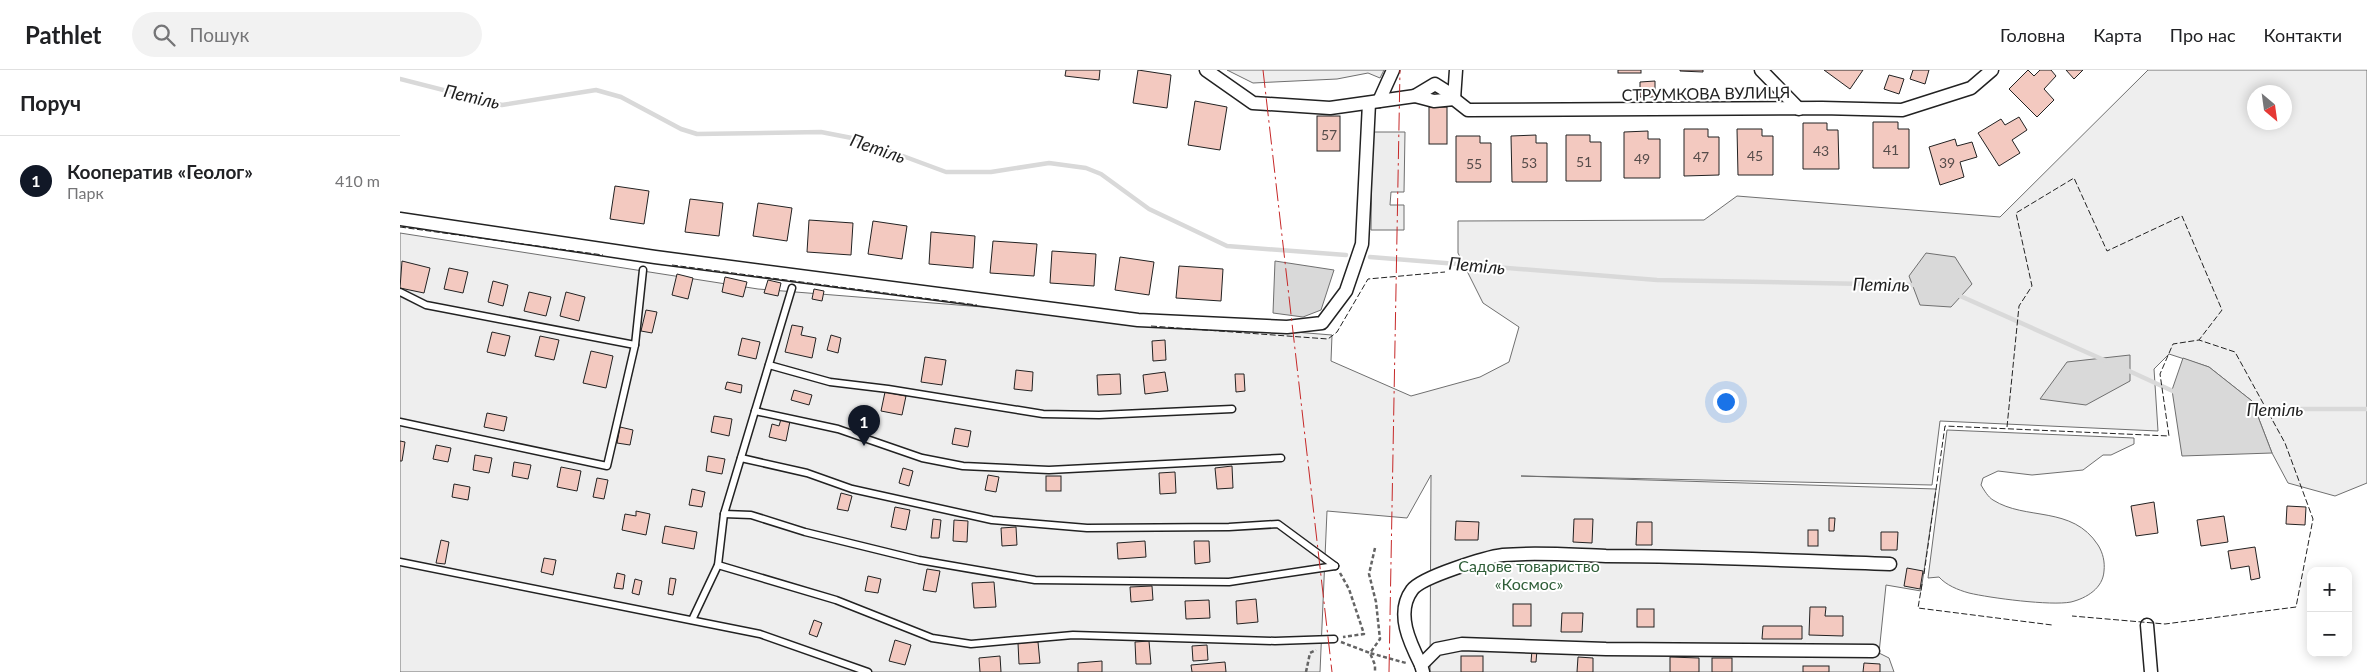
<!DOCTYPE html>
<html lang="uk">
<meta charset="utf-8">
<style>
:root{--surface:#fff;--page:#f2f2f2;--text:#202124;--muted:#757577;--line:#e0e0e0;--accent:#111827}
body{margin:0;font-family:Lato,sans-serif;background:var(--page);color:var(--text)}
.controls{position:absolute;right:15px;bottom:15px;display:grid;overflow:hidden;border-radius:10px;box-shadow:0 2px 12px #0003}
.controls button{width:45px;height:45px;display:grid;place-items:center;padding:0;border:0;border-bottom:1px solid var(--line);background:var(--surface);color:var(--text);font:25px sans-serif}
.compass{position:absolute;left:1847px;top:15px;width:45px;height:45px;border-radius:50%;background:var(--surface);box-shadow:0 2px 12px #0003;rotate:151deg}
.you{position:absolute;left:1325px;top:331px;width:18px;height:18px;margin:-12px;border:4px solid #fff;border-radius:50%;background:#1a73e8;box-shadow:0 0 0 8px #1a73e833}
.badge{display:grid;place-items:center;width:32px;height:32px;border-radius:50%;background:var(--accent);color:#fff;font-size:16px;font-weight:700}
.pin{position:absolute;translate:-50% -41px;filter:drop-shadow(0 1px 2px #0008)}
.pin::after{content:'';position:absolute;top:26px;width:18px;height:15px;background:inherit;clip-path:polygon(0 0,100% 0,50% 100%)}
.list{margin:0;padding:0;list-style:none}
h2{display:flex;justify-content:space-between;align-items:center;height:65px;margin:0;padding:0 20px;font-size:21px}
h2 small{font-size:16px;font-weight:400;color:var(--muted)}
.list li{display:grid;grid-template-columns:32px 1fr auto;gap:15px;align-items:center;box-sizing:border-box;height:90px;padding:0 20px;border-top:1px solid var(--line)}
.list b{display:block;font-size:19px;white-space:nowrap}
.list p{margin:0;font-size:16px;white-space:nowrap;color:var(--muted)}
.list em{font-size:16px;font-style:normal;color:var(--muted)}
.icon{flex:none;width:28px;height:28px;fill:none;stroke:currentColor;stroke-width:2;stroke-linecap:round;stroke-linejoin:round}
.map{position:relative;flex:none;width:1967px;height:602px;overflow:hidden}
header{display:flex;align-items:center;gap:30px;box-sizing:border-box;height:70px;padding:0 25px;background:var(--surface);border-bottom:1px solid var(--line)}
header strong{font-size:24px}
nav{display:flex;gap:28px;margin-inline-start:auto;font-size:18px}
.search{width:350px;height:45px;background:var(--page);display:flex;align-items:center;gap:12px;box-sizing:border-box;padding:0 18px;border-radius:28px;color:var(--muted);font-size:19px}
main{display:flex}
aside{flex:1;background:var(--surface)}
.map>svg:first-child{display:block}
</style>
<header>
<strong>Pathlet</strong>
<div class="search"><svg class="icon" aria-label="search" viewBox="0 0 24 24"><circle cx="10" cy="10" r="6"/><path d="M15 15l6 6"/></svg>Пошук</div>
<nav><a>Головна</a><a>Карта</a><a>Про нас</a><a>Контакти</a></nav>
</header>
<main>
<aside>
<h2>Поруч<small></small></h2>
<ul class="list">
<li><span class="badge">1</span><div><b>Кооператив «Геолог»</b><p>Парк</p></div><em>410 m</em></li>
</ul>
</aside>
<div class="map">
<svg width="1967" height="602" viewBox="0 0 1967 602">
<rect width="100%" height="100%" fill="#fff"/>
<g fill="#eee" stroke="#6f6f6f" fill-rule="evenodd">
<path d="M827,0H984L980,8L968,3L937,9L853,13Z"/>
<path d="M1748,0H1967V413L1935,426L1888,413L1872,383L1852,331L1809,297L1769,284L1754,299L1758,361L1540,351L1532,415L1121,406L1536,419L1521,521L1486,515L1479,583L1489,588L1494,602H1030L1031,405L1007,448L927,441L920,602H0V163L358,219L932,265L931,291L1011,326L1080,307L1109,292L1119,257L1083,233L1058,183V151L1304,150L1337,126L1600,147ZM1854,22H1884V52H1854Z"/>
<path d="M1547,360L1734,368V374L1711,385H1703L1683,400L1632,405L1598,401L1583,408L1581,415C1584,420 1588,427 1593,430C1626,451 1672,435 1698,475C1703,483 1705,492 1704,501C1703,518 1687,528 1671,532C1651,536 1590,528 1569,523C1558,520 1546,515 1539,507L1528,508Z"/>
</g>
<path fill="#ededed" stroke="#6f6f6f" d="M972,62H1005L1004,122H991L990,135H1004V160H971Z"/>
<g fill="#d9d9d9" stroke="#6f6f6f">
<path d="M1526,183L1555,187L1572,214L1551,237L1520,235L1509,206Z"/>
<path d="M875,191L934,200L921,240L903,247L873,243Z"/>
<path d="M1730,285V311L1686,335L1640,329L1667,292Z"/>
<path d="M1783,288L1809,297L1852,331L1872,383L1782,386L1772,320Z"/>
</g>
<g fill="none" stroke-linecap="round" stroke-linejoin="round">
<g stroke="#d9d9d9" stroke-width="4.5">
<path d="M0,9L102,35L196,20L221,27L281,59L297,64L421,62L457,69L546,102H591L649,93L686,98L701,104L749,139L827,176L946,185"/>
<path d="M970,187L1257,210L1517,215"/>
<path d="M1558,225L1704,290"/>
<path d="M1727,300L1777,323"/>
<path d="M1851,339H1967"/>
</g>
</g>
<g fill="#f3c9c0" stroke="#222">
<path d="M666,0H700L699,10L665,6Z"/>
<path d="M738,0L771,5L767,38L733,33Z"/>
<rect x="1218" y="0" width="23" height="3"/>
<path d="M1280,0H1303V2L1280,1Z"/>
<path d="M1424,0H1463L1450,19Z"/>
<path d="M1513,0H1529L1525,14L1510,9Z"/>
<path d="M1628,0L1634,6L1640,0H1651L1656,6L1644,19L1654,30L1637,47L1609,19Z"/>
<path d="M1666,0H1683L1674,9Z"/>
<path d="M1489,5L1504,9L1499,24L1484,19Z"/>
<path d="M1255,11V27H1240V12Z"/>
<path d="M795,31L827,37L820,80L788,75Z"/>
<rect x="1029" y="37" width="18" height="37"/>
<rect x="917" y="46" width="23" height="35"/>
<path d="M1619,47L1627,60L1612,70L1620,83L1599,96L1578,63L1601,49L1605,55Z"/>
<path d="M1473,52H1498V59H1509V98H1473Z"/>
<path d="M1403,53H1427V60H1438L1439,99H1403Z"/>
<path d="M1284,59H1308V67H1319V105L1284,106Z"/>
<path d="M1337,59H1362V66H1373V105H1338Z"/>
<path d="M1248,61V69H1260V108H1224V62Z"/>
<path d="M1136,65V73H1147V112H1112L1111,66Z"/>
<path d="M1166,65H1190V72H1201V111H1166Z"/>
<path d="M1056,66H1080V73H1091V112H1056Z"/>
<path d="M1555,69L1557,76L1572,72L1577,87L1560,92L1564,107L1540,115L1529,77Z"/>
<path d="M215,116L249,121L244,154L210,149Z"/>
<path d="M290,129L323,133L319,166L285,162Z"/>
<path d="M358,133L392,138L387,171L353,166Z"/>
<path d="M409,150L453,153L451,185L407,182Z"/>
<path d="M473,151L507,156L502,189L468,184Z"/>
<path d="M531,162L575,166L573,198L529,194Z"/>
<path d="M593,171L637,174L634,206L590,203Z"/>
<path d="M652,181L696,184L694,216L650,213Z"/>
<path d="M720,187L754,192L749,225L715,220Z"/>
<path d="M2,191L30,198L24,223L0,218Z"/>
<path d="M779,196L823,199L821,231L776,228Z"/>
<path d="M49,198L68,202L63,223L44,219Z"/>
<path d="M277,204L293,208L288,229L272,225Z"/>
<path d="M325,207L347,212L343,227L322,222Z"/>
<path d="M368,210L381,213L378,226L364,223Z"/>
<path d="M93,211L108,215L103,236L88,232Z"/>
<path d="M414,219L424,221L422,231L412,229Z"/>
<path d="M129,222L151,227L146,246L124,241Z"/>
<path d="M166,222L185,227L179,251L160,246Z"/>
<path d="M246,240L257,242L252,263L241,261Z"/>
<path d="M392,255L403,257L401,265L416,268L412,288L385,282Z"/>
<path d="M92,262L110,266L105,286L87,282Z"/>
<path d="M431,265L441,268L438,283L427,280Z"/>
<path d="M140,266L159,270L154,290L135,286Z"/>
<path d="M342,268L360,272L356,289L338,285Z"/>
<path d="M765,270L766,290L753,291L752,271Z"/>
<path d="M191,281L213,286L206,318L183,313Z"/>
<path d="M525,287L546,290L542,315L521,312Z"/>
<path d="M616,300L633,302L632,321L614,319Z"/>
<path d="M765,302L768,321L745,324L743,305Z"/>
<path d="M720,304L721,324L698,325L697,305Z"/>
<path d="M835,304H844L845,321L836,322Z"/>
<path d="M327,312L342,315L341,323L325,319Z"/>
<path d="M394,320L412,325L409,335L391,330Z"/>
<path d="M485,322L506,326L502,345L481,341Z"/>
<path d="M87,343L107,347L104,361L84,357Z"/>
<path d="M314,346L332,349L329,366L311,362Z"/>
<path d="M381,349L390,351L386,371L369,367L372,354L379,356Z"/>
<path d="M220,357L233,360L230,375L217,373Z"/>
<path d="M555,358L571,361L568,377L552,374Z"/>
<path d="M0,371L5,372L2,391H0Z"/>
<path d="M36,375L51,378L48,392L33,389Z"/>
<path d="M75,385L92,388L89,403L73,400Z"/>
<path d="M308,386L325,389L322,404L306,401Z"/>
<path d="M114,392L131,395L128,409L112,406Z"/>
<path d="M832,396L833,418L817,419L815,398Z"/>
<path d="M161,397L181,401L177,421L157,417Z"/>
<path d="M503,398L513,401L509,416L499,413Z"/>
<path d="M775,402L776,423L760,424L759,403Z"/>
<path d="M588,405L599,407L596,422L585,420Z"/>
<rect x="646" y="406" width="15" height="15"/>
<path d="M197,408L208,410L204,429L193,427Z"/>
<path d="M54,414L70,417L68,430L52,427Z"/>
<path d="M292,419L305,422L302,437L289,435Z"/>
<path d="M441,423L452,426L448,441L437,439Z"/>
<path d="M1754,432L1758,463L1736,466L1731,436Z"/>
<path d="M1887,436L1906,437L1905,455L1886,454Z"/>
<path d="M495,437L510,440L506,460L491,457Z"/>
<path d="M236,441L250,444L246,465L222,460L225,444L236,446Z"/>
<path d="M1824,446L1828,472L1801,476L1797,450Z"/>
<path d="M1429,448H1435L1434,461H1429Z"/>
<path d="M533,449L541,450L539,468H531Z"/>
<path d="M1174,449H1193L1192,473L1173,472Z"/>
<path d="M554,450L568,451L567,472L553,471Z"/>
<path d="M1056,451L1079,452L1078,470H1055Z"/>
<path d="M1237,452H1252V475H1236Z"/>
<path d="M265,456L297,462L294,479L262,473Z"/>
<path d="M616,457L617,475L602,476L601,458Z"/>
<rect x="1408" y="460" width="10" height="16"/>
<path d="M1481,462H1498L1497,480H1481Z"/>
<path d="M41,470L49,472L45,494L36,493Z"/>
<path d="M745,471L746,487L718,489L717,473Z"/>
<path d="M794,471H809L810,492L795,494Z"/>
<path d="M1855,477L1860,508L1851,510L1849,496L1831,499L1828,481Z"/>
<path d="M144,488L156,490L153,505L141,502Z"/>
<path d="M1507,498L1523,501L1520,519L1504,516Z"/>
<path d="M527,499L540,501L536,522L523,520Z"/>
<path d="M217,503L225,505L223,519L214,518Z"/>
<path d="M468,506L481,509L478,523L465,521Z"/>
<path d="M270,508L276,509L273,525L268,524Z"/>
<path d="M235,509L242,511L239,525L232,523Z"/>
<path d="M594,512L596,537L574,538L572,513Z"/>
<path d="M752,516L753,530L731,532L730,517Z"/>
<path d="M856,529L858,552L837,554L836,531Z"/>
<path d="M809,530L810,548L786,549L785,531Z"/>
<rect x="1113" y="534" width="18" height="22"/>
<path d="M1410,537H1426L1425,546H1443V566L1409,565Z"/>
<rect x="1237" y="539" width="17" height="18"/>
<path d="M1162,543H1183L1182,562H1161Z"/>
<path d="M414,550L422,553L417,567L409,564Z"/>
<path d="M1363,556H1402V569H1362Z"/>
<path d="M495,570L511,575L505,595L489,591Z"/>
<path d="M749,571L751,594H736L735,572Z"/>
<path d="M638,572L640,593L619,594L618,573Z"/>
<path d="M807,575L808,590L793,591L792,576Z"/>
<path d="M1132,580H1137L1136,592H1131Z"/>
<path d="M600,586L601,602H580L579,588Z"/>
<rect x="1061" y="586" width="22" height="16"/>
<path d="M1178,587L1193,588V602H1177Z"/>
<path d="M1270,587L1299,588V602H1270Z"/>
<rect x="1312" y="588" width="20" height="14"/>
<path d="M702,591V602H678V593Z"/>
<path d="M825,592L826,602H792L791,595Z"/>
<path d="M1464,593L1480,594V602H1463Z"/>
<rect x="1403" y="596" width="26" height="6"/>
</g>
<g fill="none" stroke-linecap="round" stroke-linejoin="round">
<g stroke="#222" stroke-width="9">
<g id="service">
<path d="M0,222L26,235L235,275"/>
<path d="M369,295L430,312L488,319L643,344L699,345L832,339"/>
<path d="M355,341L438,359L522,388L563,396L649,400L881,388"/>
<path d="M0,352L207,396L235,275L243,200"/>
<path d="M341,388L407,403L452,419L592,450L687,458L829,457L878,454L935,496"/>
<path d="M324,444L351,445L405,462L519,490L635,510L829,512L935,496"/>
<path d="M0,492L360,564L468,602"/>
<path d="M318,495L436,530L532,568L571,574L673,565L875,571L934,569"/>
<path d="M292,550L318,495L324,444L392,218"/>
</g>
</g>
<g stroke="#222" stroke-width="15">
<g id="minor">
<path d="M806,0L853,33L930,38L1015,26L1034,31L1054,29L1068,40L1422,38L1502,40L1571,18L1592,0"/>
<path d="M1361,0L1399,39"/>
<path d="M1015,26L1035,14L1054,26"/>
<path d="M1054,29L1056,0"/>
<path d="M979,31L993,0"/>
<path d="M0,149L255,187L738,250L887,257L922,253L946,221L962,174L969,33"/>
<path d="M1747,555L1751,602"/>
<path d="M1021,595C1010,573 995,543 1012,520C1021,507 1087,487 1103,485C1136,482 1173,485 1206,486C1301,486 1395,491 1490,494"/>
<path d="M1023,602L1021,595L1037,579L1062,574L1206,579L1473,581"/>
</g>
</g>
<g stroke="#646464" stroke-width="2.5" stroke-dasharray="4 2.5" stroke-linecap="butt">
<path d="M975,478L969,504L976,532L980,569L970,583L1006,593"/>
<path d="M940,503L949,519L964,564L943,567"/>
<path d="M941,572L970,583L975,595V602"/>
<path d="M906,602L910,583L916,580"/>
</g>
<use href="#service" stroke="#fff" stroke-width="6"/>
<use href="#minor" stroke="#fff" stroke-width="12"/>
<g stroke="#222" stroke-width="1" stroke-dasharray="6 2.5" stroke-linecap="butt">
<path d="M0,157L203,185"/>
<path d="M272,195L577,235"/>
<path d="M751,256L928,269L937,262L968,209L1045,202"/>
<path d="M1607,357L1619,236L1632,216L1616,143L1674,108L1707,181L1782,146L1822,240L1799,270"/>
<path d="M1524,504L1545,356L1769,366L1760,304L1773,274L1799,270L1835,282L1885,373L1913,449L1896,537L1765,554L1672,546"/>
<path d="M1522,514L1518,538L1652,555"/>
</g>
<g stroke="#c62828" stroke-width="1" stroke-dasharray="18 4 2.5 4" stroke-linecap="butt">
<path d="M863,0L932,602"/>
<path d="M989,602L1000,0"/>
</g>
</g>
<g text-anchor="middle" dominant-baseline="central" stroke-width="4" stroke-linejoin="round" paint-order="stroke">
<g font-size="14" fill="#564c4a">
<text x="929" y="64">57</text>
<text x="1491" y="79">41</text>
<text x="1421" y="80">43</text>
<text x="1355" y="85">45</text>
<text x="1301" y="86">47</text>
<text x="1242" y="88">49</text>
<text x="1184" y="91">51</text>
<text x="1129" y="92">53</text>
<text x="1547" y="92">39</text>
<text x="1074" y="93">55</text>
</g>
<g font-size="16" fill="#222" stroke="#fff">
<text transform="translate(1306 23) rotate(-1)">СТРУМКОВА ВУЛИЦЯ</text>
</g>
<g font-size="16" fill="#2f5e38" stroke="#fff">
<text x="1129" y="495">Садове товариство<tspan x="1129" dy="18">«Космос»</tspan></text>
</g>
<g font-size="18" font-style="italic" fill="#222" stroke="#fff">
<text transform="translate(72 26) rotate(13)">Петіль</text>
<text transform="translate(478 78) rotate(19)">Петіль</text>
<text transform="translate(1077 195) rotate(5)">Петіль</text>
<text transform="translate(1481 214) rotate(1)">Петіль</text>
<text x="1875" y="339">Петіль</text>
</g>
</g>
</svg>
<div class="controls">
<button>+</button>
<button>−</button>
</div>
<svg class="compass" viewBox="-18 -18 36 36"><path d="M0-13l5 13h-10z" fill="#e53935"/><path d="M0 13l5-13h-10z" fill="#757577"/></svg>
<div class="you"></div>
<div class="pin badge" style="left:464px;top:376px">1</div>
</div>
</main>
